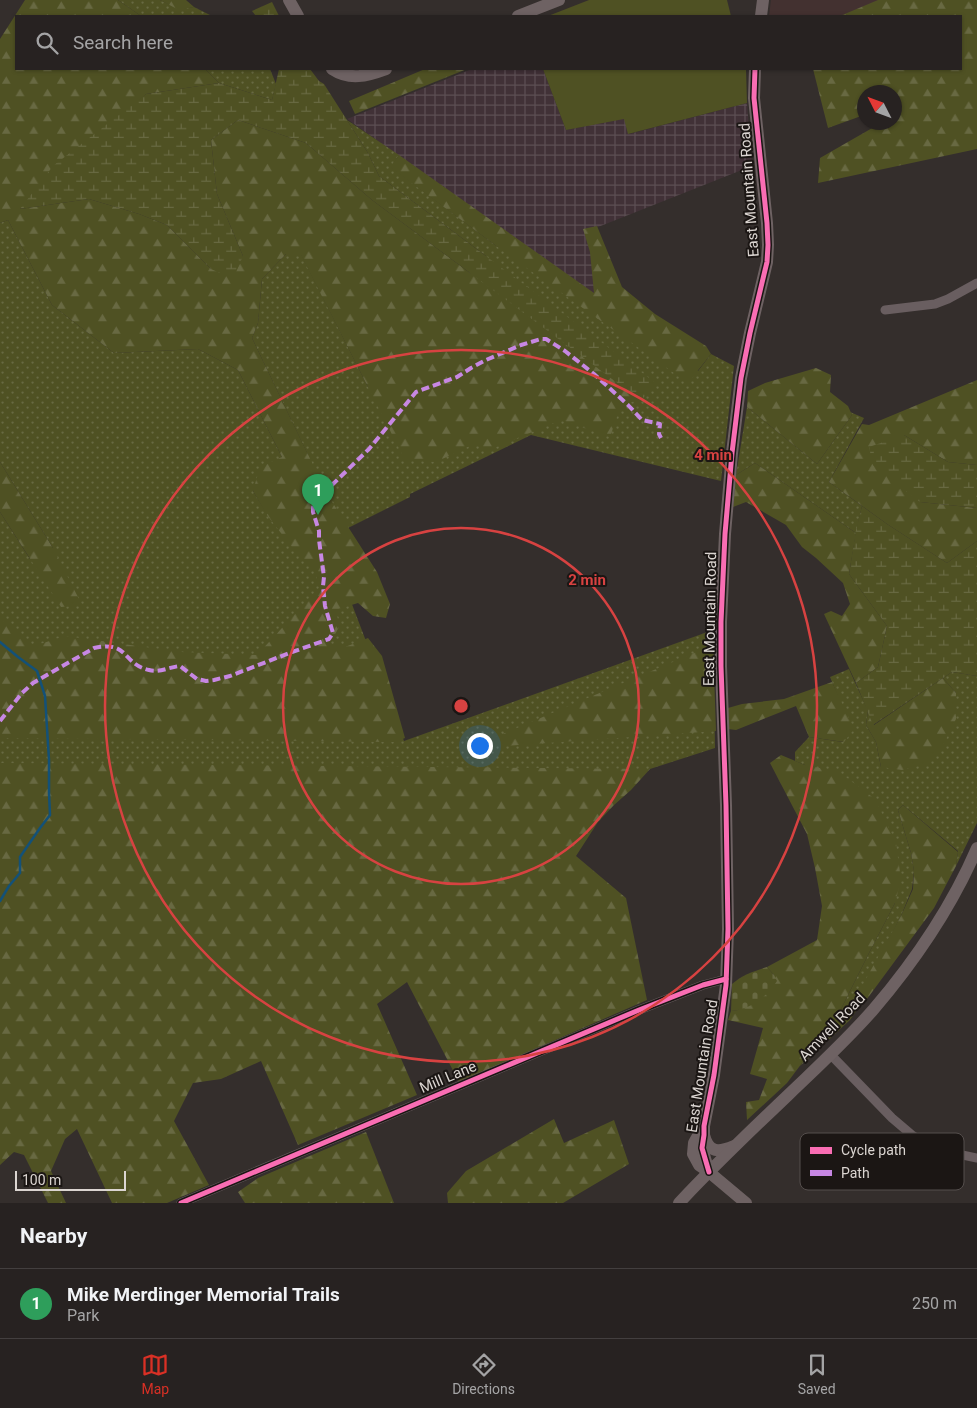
<!DOCTYPE html>
<style>
:root{--surface:#272221;--page:#2f2a2a;--text:#f1f3f6;--muted:#a4a4a5;--line:#433f3f;--accent:#d93025}
body{margin:0;font-family:Roboto,sans-serif;background:var(--page);color:var(--text)}
.compass{position:absolute;left:857px;top:85px;width:45px;height:45px;border-radius:50%;background:var(--surface);box-shadow:0 1px 4px #0004;rotate:312deg}
.scale{position:absolute;left:15px;bottom:12px;width:111px;box-sizing:border-box;padding-left:5px;border:2px solid #dbd5d1;border-top:0;font-size:14px;line-height:18px;white-space:nowrap;color:#dbd5d1;-webkit-text-stroke:4px #1b1614;paint-order:stroke}
.you{position:absolute;left:479px;top:745px;width:18px;height:18px;margin:-12px;border:4px solid #fff;border-radius:50%;background:#1a73e8;box-shadow:0 0 0 8px #1a73e833}
.badge{display:grid;place-items:center;width:32px;height:32px;border-radius:50%;background:var(--accent);color:#fff;font-size:16px;font-weight:700}
.pin{position:absolute;translate:-50% -41px;filter:drop-shadow(0 1px 2px #0008)}
.pin::after{content:'';position:absolute;top:26px;width:18px;height:15px;background:inherit;clip-path:polygon(0 0,100% 0,50% 100%)}
.list{margin:0;padding:0;list-style:none}
h2{display:flex;justify-content:space-between;align-items:center;height:65px;margin:0;padding:0 20px;font-size:21px}
h2 small{font-size:16px;font-weight:400;color:var(--muted)}
.list li{display:grid;grid-template-columns:32px 1fr auto;gap:15px;align-items:center;box-sizing:border-box;height:70px;padding:0 20px;border-top:1px solid var(--line)}
.list b{display:block;font-size:19px;white-space:nowrap}
.list p{margin:0;font-size:16px;white-space:nowrap;color:var(--muted)}
.list em{font-size:16px;font-style:normal;color:var(--muted)}
.icon{flex:none;width:28px;height:28px;fill:none;stroke:currentColor;stroke-width:2;stroke-linecap:round;stroke-linejoin:round}
.map{position:relative;flex:none;width:977px;height:1203px;overflow:hidden}
.search{position:absolute;background:var(--surface);box-shadow:0 1px 4px #0004;left:15px;right:15px;top:15px;height:55px;display:flex;align-items:center;gap:12px;box-sizing:border-box;padding:0 18px;border-radius:0px;color:var(--muted);font-size:19px}
.sheet{height:135px;background:var(--surface)}
nav{display:flex;justify-content:space-around;align-items:center;box-sizing:border-box;height:70px;border-top:1px solid var(--line);background:var(--surface);font-size:14px;color:var(--muted)}
nav a{display:grid;justify-items:center;gap:2px}
nav .on{color:var(--accent)}
.map>svg:first-child{display:block}
</style>
<div class="map">
<svg width="977" height="1203" viewBox="0 0 977 1203">
<defs>
<pattern id="industrial-grid" width="8" height="8" patternUnits="userSpaceOnUse" patternTransform="scale(1.25)"><rect width="8" height="8" fill="#413137"/><path d="M0 4h8M4 0v8" fill="none" stroke="#5c4e53"/></pattern>
<pattern id="green-dots" width="8" height="8" patternUnits="userSpaceOnUse" patternTransform="scale(1.25)"><rect width="8" height="8" fill="#4f5123"/><path d="M2 2h.1M6 6h.1" fill="none" stroke="#686942" stroke-width="1.8" stroke-linecap="round"/></pattern>
<pattern id="forest-firs" width="22" height="20" patternUnits="userSpaceOnUse" patternTransform="scale(1.25)"><rect width="22" height="20" fill="#4f5123"/><path d="M5 1l3.5 6h-7zM16 11l3.5 6h-7z" fill="#686942"/></pattern>
<pattern id="wetland-marsh" width="20" height="14" patternUnits="userSpaceOnUse" patternTransform="scale(1.25)"><rect width="20" height="14" fill="#4f5123"/><path d="M1 5h8M5 5V1M11 12h8M15 12V8" fill="none" stroke="#686942"/></pattern>
<pattern id="cemetery-stones" width="16" height="16" patternUnits="userSpaceOnUse" patternTransform="scale(1.25)"><rect width="16" height="16" fill="#4f5123"/><path d="M2 7V4a2 2 0 0 1 4 0v3zM10 15v-3a2 2 0 0 1 4 0v3z" fill="#686942"/></pattern>
</defs>
<rect width="100%" height="100%" fill="#342e2c"/>
<path fill="#433130" d="M771,0H881L845,16H769Z"/>
<path fill="url(#industrial-grid)" d="M472,69H543L566,130L625,118L629,134L747,103L752,166L588,231L597,297L347,119Z"/>
<g fill="url(#green-dots)">
<path d="M118,0H160L179,9L194,7L212,16H141Z"/>
<path d="M205,69H270L276,84L272,100L219,83Z"/>
<path d="M347,120L399,155L391,167L495,245L698,371L711,354L734,366L721,481L531,435L410,494V497L348,528L347,526L326,536L404,741L713,630L715,748L650,769L0,782V512L30,559L53,548L0,462V223L8,220L52,305L114,353L198,349L238,370L282,457L253,491L269,517L308,455L252,338L258,323L262,279L286,254H301L368,387L486,256L379,176L368,153Z"/>
<path d="M747,407L817,464L852,415L850,412L864,418L829,482L862,506L856,533L755,463L736,475Z"/>
<path d="M849,669L868,711L866,725L876,742L881,767L956,693L943,678L952,672L977,676V823L956,866L958,851L903,805L898,810L911,853L914,871L912,889L901,916L855,1004L858,1008L850,1020L800,1066L838,1015L869,953L895,903L805,765L795,761V752L809,737L843,742L842,706L830,677Z"/>
</g>
<g fill="url(#forest-firs)">
<path d="M25,0H118L141,16H16V69H205L219,83L146,94L20,209L89,199L139,214L167,225L211,269L243,256L217,194L211,140L238,120L306,143L372,200L619,384L642,399L621,405L610,437L561,420L489,450L474,444L436,462L405,460L301,255L286,254L262,279L258,323L252,338L327,494L377,572L390,604L386,618L373,616L358,603L335,610L340,625L330,644L345,647L368,638L382,656L405,738L395,742L0,738V618L31,647L65,636L181,652L257,655L319,588L315,570L291,546L267,515L253,491L260,467L282,457L238,370L198,349L114,353L52,305L8,220L0,223V39Z"/>
<path d="M160,0H186L194,7L179,10Z"/>
<path d="M878,0H977V149L818,183L820,158L874,127V123L894,122V92H864V115L828,128L813,69H961V16H840Z"/>
<path d="M425,69H467L355,114L349,101Z"/>
<path d="M399,155L594,293L590,252L583,229L597,226L622,287L655,314L706,346L711,354L688,383L507,254L390,167Z"/>
<path d="M816,368L831,375L830,392L848,406L852,415L817,464L747,407L748,391L765,383Z"/>
<path d="M977,380V465L948,462L904,435L920,502L977,508V541L947,563L887,524L829,482L862,424L869,425Z"/>
<path d="M0,462L53,548L82,605L61,607L0,512Z"/>
<path d="M755,463L856,533L849,574L887,626L878,667L856,683L824,614L831,611L842,616L850,604L843,583L816,558L802,547L786,525L746,502L733,507L736,475Z"/>
<path d="M713,645L716,731L505,746H493V738Z"/>
<path d="M943,678L956,693V719L943,745L926,764L902,770L881,767L876,742L866,725L868,711L874,725Z"/>
<path d="M832,682L854,729L844,742L809,737L796,706L736,730L728,729V708L742,704L784,699Z"/>
<path d="M781,755L805,765L839,772L875,799L896,843L901,880L895,903L869,953L838,1015L787,1083L747,1120L746,1102L759,1100L767,1079L750,1074L763,1028L728,1020L731,1011L738,1010L774,975L767,967L817,940L822,906L815,868L807,834L770,763Z"/>
<path d="M0,763L650,769L631,790L614,805L598,822L576,856L626,898L647,1000L459,1082L407,982L377,1004L417,1095L298,1145L261,1061L221,1079L193,1083L174,1121L209,1185L167,1203H112L77,1129L65,1139L51,1171L66,1203H48L24,1155L14,1152L0,1165Z"/>
<path d="M903,805L958,852L956,866L934,908L864,1003L858,1008L855,1005L857,995L901,916L913,889L914,871L911,853L898,810Z"/>
<path d="M554,1119L564,1143L614,1120L629,1164L563,1203H448L447,1193L466,1171Z"/>
<path d="M366,1132L394,1203H245L238,1192L258,1178Z"/>
</g>
<g fill="url(#wetland-marsh)">
<path d="M272,2L279,16H256L252,11Z"/>
<path d="M279,69H310L319,81L324,84L368,153L379,176L657,384L642,399L619,384L372,200L306,143L238,120L211,140L217,194L243,256L233,279L211,269L167,225L139,214L89,199L20,209L53,166L146,94L219,83L272,100Z"/>
<path d="M904,435L948,462L977,465V508L920,502L873,465L869,447Z"/>
<path d="M862,506L887,524L947,563L977,541V676L952,672L873,725L856,683L878,667L887,626L849,574L856,530Z"/>
</g>
<path fill="url(#cemetery-stones)" d="M767,967L774,975L777,981C767,997 751,1009 731,1011L732,984C742,975 754,971 767,967Z"/>
<g fill="#4f5123">
<path d="M589,0H727L731,16H548Z"/>
<path d="M543,69H746L747,103L628,134L624,119L566,130Z"/>
</g>
<g fill="none" stroke-linecap="round" stroke-linejoin="round">
<path stroke="#135178" stroke-width="2.5" d="M0,642L18,657L37,671L45,696L49,760V793L50,815L40,828L20,857V873L9,886L0,901"/>
<g stroke="#695e60" stroke-width="9">
<path d="M885,310L935,304L948,299L977,283"/>
<path d="M830,1054L892,1118L912,1135L924,1143L939,1150L977,1158"/>
<path d="M181,1203L639,1010L703,985L726,979"/>
</g>
<g stroke="#6e6263" stroke-width="12">
<path d="M289,0L298,16"/>
<path d="M518,16L559,0"/>
<path d="M761,16L763,0"/>
<path d="M332,69C350,81 367,76 386,69"/>
<path d="M699,1134L694,1143L693,1154L699,1165L709,1172L746,1203"/>
<path d="M704,1135C709,1154 719,1152 734,1146"/>
<path d="M709,1172L702,1148L704,1135V1126L714,1075L726,985L728,929L726,805L721,666V622L725,534L732,453L741,378L750,333L767,262L768,245L767,223L754,98L755,69"/>
<path d="M679,1203C720,1159 763,1119 806,1078C829,1056 852,1034 873,1010C914,962 952,906 977,848"/>
</g>
<path stroke="#c787e3" stroke-width="4" stroke-dasharray="8 4" stroke-linecap="butt" d="M0,721L22,693L33,683L94,648C129,640 122,664 149,670C160,673 169,667 180,666L197,679L206,681L214,680L230,676L292,652L329,639L333,633L325,606L323,586L324,577L319,540V531L313,512V507L333,484L369,449L416,392L457,377L471,368L486,360L521,345L541,339H546L565,351L594,374L628,405L642,420L660,424L659,434L661,438"/>
<g stroke="#1b1614" stroke-width="8">
<g id="cycleway">
<path d="M709,1172L702,1148L704,1135V1126L714,1075L726,985L728,929L726,805L721,666V622L725,534L732,453L741,378L750,333L767,262L768,245L767,223L754,98L755,69"/>
<path d="M181,1203L639,1010L703,985L726,979"/>
</g>
</g>
<use href="#cycleway" stroke="#f96db3" stroke-width="5"/>
</g>
<g fill="none" stroke="#d74241" stroke-width="2.5">
<circle cx="461" cy="706" r="178"/>
<circle cx="461" cy="706" r="356"/>
</g>
<g text-anchor="middle" dominant-baseline="central" stroke-width="4" stroke-linejoin="round" paint-order="stroke">
<g font-size="15" fill="#dbd5d1" stroke="#1b1614">
<text transform="translate(749 190) rotate(-94)">East Mountain Road</text>
<text transform="translate(710 619) rotate(-89)">East Mountain Road</text>
<text transform="translate(832 1027) rotate(-46)">Amwell Road</text>
<text transform="translate(702 1066) rotate(-81)">East Mountain Road</text>
<text transform="translate(448 1077) rotate(-23)">Mill Lane</text>
</g>
</g>
<rect x="800" y="1133" width="164" height="57" rx="8" fill="#1b1614" stroke="#554f4d" stroke-width="1"/>
<rect x="810" y="1147" width="22" height="7" fill="#f96db3"/>
<rect x="810" y="1170" width="22" height="6" fill="#c787e3"/>
<g font-size="14" fill="#dbd5d1">
<text x="841" y="1155">Cycle path</text>
<text x="841" y="1178">Path</text>
</g>
<circle cx="461" cy="706" r="8" fill="#d74241" stroke="#1b1614" stroke-width="2.5"/>
<g font-size="15" text-anchor="middle" font-weight="bold" fill="#d74241" stroke="#1b1614" stroke-width="4" stroke-linejoin="round" paint-order="stroke">
<text x="713" y="460">4 min</text>
<text x="587" y="585">2 min</text>
</g>
</svg>
<svg class="compass" viewBox="-18 -18 36 36"><path d="M0-13l5 13h-10z" fill="#e53935"/><path d="M0 13l5-13h-10z" fill="#a4a4a5"/></svg>
<div class="scale">100 m</div>
<div class="you"></div>
<div class="pin badge" style="left:318px;top:515px;background:#2e9e5b">1</div>
<div class="search"><svg class="icon" aria-label="search" viewBox="0 0 24 24"><circle cx="10" cy="10" r="6"/><path d="M15 15l6 6"/></svg>Search here</div>
</div>
<section class="sheet">
<h2>Nearby<small></small></h2>
<ul class="list">
<li><span class="badge" style="background:#2e9e5b">1</span><div><b>Mike Merdinger Memorial Trails</b><p>Park</p></div><em>250 m</em></li>
</ul>
</section>
<nav>
<a class="on"><svg class="icon" aria-label="map" viewBox="0 0 24 24"><path d="M3 6l6-2 6 2 6-2v14l-6 2-6-2-6 2zM9 4v14M15 6v14"/></svg>Map</a>
<a><svg class="icon" aria-label="directions" viewBox="0 0 24 24"><path d="M12 3l9 9-9 9-9-9zM9 14v-3h6M13 9l2 2-2 2"/></svg>Directions</a>
<a><svg class="icon" aria-label="saved" viewBox="0 0 24 24"><path d="M7 4h10v16l-5-4-5 4z"/></svg>Saved</a>
</nav>
